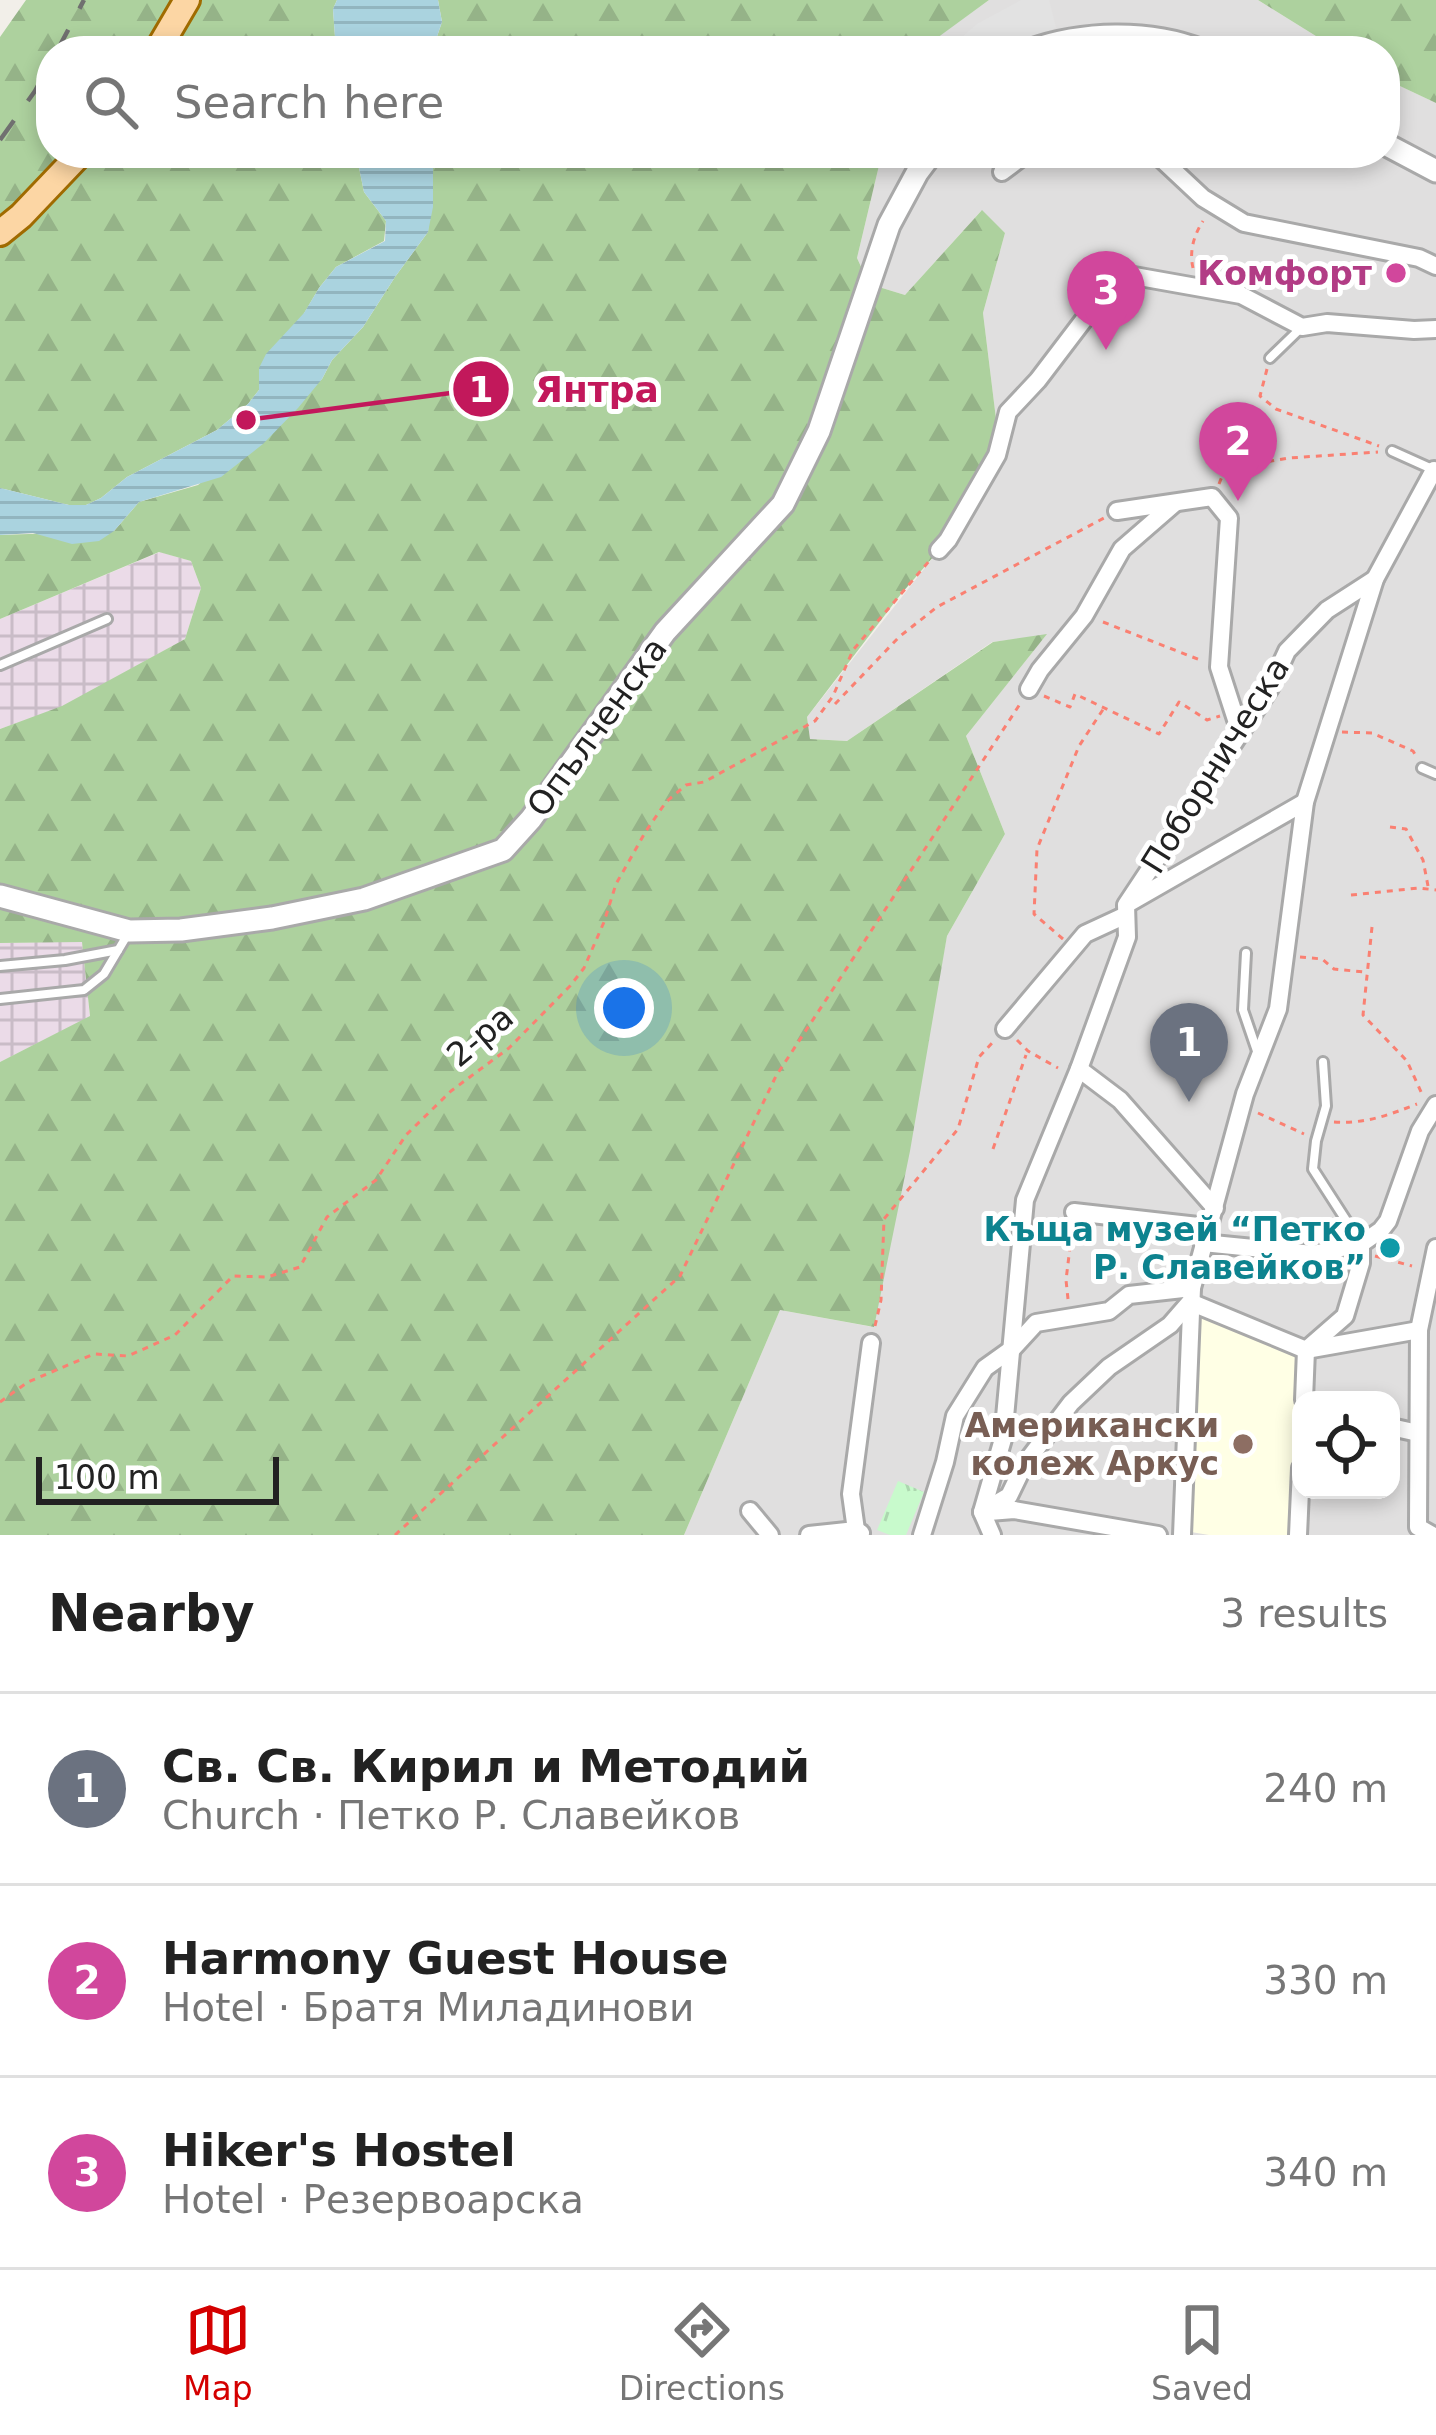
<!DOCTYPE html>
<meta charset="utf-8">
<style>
:root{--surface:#fff;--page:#f6f6f6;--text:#222;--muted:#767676;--line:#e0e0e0;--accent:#d40000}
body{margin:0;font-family:"DejaVu Sans",sans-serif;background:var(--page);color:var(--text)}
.controls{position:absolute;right:36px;bottom:36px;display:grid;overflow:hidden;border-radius:24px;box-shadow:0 6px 18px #0003}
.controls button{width:108px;height:108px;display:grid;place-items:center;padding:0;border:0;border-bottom:3px solid var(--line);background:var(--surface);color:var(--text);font:60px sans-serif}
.scale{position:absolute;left:36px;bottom:30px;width:243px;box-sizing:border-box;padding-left:12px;border:6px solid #222;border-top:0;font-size:33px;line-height:42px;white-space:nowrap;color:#222;-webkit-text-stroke:9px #fff;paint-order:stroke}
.you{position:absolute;left:624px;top:1008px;width:42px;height:42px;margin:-30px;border:9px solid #fff;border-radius:50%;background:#1a73e8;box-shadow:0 0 0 18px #1a73e833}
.badge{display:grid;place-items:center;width:78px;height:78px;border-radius:50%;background:var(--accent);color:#fff;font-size:39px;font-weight:700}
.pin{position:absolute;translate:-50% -99px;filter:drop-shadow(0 3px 6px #0008)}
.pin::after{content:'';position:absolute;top:63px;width:42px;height:36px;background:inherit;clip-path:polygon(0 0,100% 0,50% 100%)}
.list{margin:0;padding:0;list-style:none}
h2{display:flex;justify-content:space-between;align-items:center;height:156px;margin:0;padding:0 48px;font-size:51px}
h2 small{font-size:39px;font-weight:400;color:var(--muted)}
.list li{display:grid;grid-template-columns:78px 1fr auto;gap:36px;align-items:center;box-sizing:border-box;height:192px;padding:0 48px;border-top:3px solid var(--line)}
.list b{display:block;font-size:45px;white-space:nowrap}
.list p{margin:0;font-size:39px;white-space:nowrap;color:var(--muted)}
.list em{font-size:39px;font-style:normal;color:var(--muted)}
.icon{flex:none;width:66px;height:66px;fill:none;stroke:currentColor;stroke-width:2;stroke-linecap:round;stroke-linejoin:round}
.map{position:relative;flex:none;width:1436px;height:1535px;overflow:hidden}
.search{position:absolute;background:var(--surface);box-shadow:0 6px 18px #0003;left:36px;right:36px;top:36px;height:132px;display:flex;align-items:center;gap:30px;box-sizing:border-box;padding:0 42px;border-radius:48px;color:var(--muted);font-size:45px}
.sheet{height:732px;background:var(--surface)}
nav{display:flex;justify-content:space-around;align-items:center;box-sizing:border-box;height:168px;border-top:3px solid var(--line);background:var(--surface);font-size:33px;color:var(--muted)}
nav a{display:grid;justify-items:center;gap:6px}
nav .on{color:var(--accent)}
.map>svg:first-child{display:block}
</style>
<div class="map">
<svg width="1436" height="1535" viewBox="0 0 1436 1535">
<defs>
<pattern id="industrial-grid" width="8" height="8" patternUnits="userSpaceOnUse" patternTransform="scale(3)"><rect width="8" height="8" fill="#ebdbe8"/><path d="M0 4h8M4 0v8" fill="none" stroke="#c9bcc7"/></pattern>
<pattern id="forest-firs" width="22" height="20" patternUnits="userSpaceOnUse" patternTransform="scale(3)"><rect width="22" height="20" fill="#add19e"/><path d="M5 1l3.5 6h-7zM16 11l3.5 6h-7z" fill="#95b388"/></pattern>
<pattern id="park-tufts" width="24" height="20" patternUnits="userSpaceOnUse" patternTransform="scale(3)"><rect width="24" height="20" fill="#c8facc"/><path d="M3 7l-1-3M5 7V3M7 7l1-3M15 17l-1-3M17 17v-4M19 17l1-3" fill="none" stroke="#acd6af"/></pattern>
<pattern id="water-rules" width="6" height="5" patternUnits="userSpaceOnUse" patternTransform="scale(3)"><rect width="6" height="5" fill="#aad3df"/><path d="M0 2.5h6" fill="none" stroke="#92b5bf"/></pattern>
</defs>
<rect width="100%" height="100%" fill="#f2efe9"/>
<g fill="#e0dfdf" fill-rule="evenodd">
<path d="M989,0H1258L1340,51H930L936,38Z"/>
<path d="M1385,79L1436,103V1535H684L780,1310L873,1327L947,936L1005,834L966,736L1046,635L992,642L847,741L810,739L807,717L939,550L997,427L983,313L1005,233L981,211L905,295L869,284L857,258L882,153H1385ZM1301,1400H1391V1490H1301Z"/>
</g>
<g fill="url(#industrial-grid)">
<path d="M160,552L191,561L201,588L185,639L62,707L0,729V619Z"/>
<path d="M82,941L90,1017L0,1062V943Z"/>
</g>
<path fill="#ffffe5" d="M1199,1313L1296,1356L1289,1535H1209L1191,1532Z"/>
<g fill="url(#forest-firs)">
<path d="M26,0H337L333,9L336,51H51V153H356L364,192L386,221L384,241L336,267L319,288L259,390L248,404L217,430L127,477L101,498L86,505H69L0,488V37Z"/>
<path d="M438,0H989L937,38L930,51H432L442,22Z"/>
<path d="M1258,0H1436V103L1385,79V51H1340Z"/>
<path d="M433,153H882L857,258L869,284L905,295L982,210L1005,233L983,313L997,427V455L948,540L901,594L807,717L810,739L847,741L993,642L1047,634L966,736L1005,834L947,936L910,1151L874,1327L780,1310L684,1535H0V1062L90,1016L82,942L0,943V729L62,706L185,639L201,588L191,561L159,552L0,619V535L114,531L139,502L198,485L322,379L332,360L363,327L395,277L428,232Z"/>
</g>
<path fill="url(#park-tufts)" d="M898,1481L924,1492L906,1535H890L877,1530Z"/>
<path fill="#e2e2e2" d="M1021,0H1049L1056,28L1009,46L1005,51H946L977,24Z"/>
<g fill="url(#water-rules)">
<path d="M337,0H438L442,22L432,51H336L333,9Z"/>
<path d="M356,153H433V207L428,232L395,277L363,327L332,360L322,379L298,408L263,444L221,477L139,502L114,531L99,541L72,544L33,533L0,535V488L69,505H86L101,498L127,477L217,430L248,404L259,390V368L266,354L304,313L319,288L336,267L385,241L386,221L364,192Z"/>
</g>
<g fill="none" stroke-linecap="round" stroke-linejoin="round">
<g stroke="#a9a9a9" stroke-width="14">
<g id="service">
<path d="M1270,358L1302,327"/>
<path d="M1392,451L1432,469"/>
<path d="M0,665L107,619"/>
<path d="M1422,768L1436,774"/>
<path d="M1246,953L1243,1010L1257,1051"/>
<path d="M0,966L65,960L118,950"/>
<path d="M0,999L84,990L104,974L129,932"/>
<path d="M1323,1062L1326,1106L1316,1141L1313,1169L1360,1242"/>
</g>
</g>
<g stroke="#a9a9a9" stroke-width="22">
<g id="minor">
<path d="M1155,153L1203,198L1244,223L1419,258L1436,266"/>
<path d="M1002,172L1027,153"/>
<path d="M1117,511L1212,497L1229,518L1219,667L1240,732"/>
<path d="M939,550L948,540L997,455L1008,412L1038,380L1092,309L1103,285L1123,274L1241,295L1302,327L1327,323L1414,330L1436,329"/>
<path d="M1029,689L1040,670L1084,616L1122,549L1175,503"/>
<path d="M1129,903L1305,802"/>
<path d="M1005,1029L1085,934L1126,915"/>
<path d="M1079,1069L1120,1100L1215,1208"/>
<path d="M1074,1212L1207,1227"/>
<path d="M1203,1243L1313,1254L1361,1244"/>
<path d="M1304,1400L1306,1350L1345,1316L1361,1263V1244L1381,1230L1388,1221L1420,1131L1436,1105"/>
<path d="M1391,1427L1418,1433"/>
<path d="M750,1511L770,1535"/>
<path d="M982,1512L1009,1496L1024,1465L1071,1403L1109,1367L1170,1325L1190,1302L1306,1350L1419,1330"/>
<path d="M989,1512L1014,1510L1158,1535"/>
<path d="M856,1530L851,1494L871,1343"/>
<path d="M809,1535L856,1530L861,1533"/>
<path d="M922,1535L945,1462L955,1416L985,1368L1013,1348L1036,1323L1109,1311L1129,1295L1192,1288"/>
<path d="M992,1535L982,1512L1003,1439L1025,1200L1079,1069L1127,937L1126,905L1270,688L1287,651L1327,610L1375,579"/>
<path d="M1182,1535L1192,1288L1245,1094L1278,1009L1305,802L1375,579L1434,470"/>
<path d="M1298,1535L1301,1468"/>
<path d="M1432,1535L1418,1527L1419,1330L1436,1248"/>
</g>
</g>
<g stroke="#a9a9a9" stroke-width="27">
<g id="tertiary">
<path d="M1029,51C1082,32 1149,30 1202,51"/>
<path d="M1385,144L1436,171"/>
<path d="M0,896L129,931L181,930L272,918L364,899L503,850L531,819L665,632L783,504L819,431L889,225L917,173L932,153"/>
</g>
</g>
<g stroke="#a06b00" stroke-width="30">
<g id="primary">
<path d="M157,51L187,0"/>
<path d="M0,233L21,216L81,153"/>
</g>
</g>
<g stroke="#fa8072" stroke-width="3" stroke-dasharray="6 6" stroke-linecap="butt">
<path d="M1193,268C1189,251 1194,235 1203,221"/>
<path d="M1267,369L1260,396L1276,409L1379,446"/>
<path d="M1219,484L1225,469L1289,458L1378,452"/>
<path d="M1103,622L1200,660"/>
<path d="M1044,696L1070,707L1075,694L1159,734L1179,702L1207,720L1220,716"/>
<path d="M835,704L899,637L937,607L1104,518"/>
<path d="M1342,732L1372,733L1413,751L1416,756"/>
<path d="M1390,827L1406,829L1423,860L1428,886"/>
<path d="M1351,895L1419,888L1436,890"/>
<path d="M1372,927L1363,1015L1407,1061L1422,1094"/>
<path d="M1063,939L1034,914L1037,849L1079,746L1104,708"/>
<path d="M1300,957L1322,959L1334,969L1364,972"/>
<path d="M1017,1040L1028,1051L1058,1068"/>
<path d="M1258,1113L1304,1134"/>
<path d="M1334,1122C1365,1124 1389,1115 1417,1104"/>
<path d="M993,1149L1026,1055"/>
<path d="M1375,1256L1412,1266"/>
<path d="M1068,1299L1066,1280L1072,1231"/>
<path d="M875,1326L881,1300L884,1219L958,1129L979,1057L994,1041"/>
<path d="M0,1402L28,1382L94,1354L128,1356L175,1335L233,1276L267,1277L300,1267L327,1217L376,1180L406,1135L451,1091L509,1048L570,986L584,968L604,922L616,884L646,831L666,802L686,785L704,782L815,721L833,696L853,650L930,560"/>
<path d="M395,1535L680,1276L776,1076L1020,704"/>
</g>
<use href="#service" stroke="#fff" stroke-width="8"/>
<use href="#minor" stroke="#fff" stroke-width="16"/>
<use href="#tertiary" stroke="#fff" stroke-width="21"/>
<use href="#primary" stroke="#fcd6a4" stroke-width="24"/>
<g stroke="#707070" stroke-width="4.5" stroke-dasharray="24 24" stroke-linecap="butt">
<path d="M57,51L84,0"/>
<path d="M0,140L35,91L51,62"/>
</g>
</g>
<circle fill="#d1479c" stroke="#fff" stroke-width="4.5" cx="1396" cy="273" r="12"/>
<circle fill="#0f9aa8" stroke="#fff" stroke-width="4.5" cx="1390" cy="1248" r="12"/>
<circle fill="#8d6e63" stroke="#fff" stroke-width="4.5" cx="1243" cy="1444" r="12"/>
<g text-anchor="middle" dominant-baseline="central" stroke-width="10" stroke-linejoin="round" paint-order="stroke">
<g font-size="33" font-weight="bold" fill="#b23c85" stroke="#fff" text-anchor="end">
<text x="1372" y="273">Комфорт</text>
</g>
<g font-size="33" fill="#222" stroke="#fff">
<text transform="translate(597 727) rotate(-54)">Опълченска</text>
<text transform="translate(1215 765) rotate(-58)">Поборническа</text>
<text transform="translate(480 1036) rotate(-40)">2-ра</text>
</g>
<g font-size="33" font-weight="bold" fill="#0d838f" stroke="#fff" text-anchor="end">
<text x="1366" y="1229">Къща музей “Петко<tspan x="1366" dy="38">Р. Славейков”</tspan></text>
</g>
<g font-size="33" font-weight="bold" fill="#785e54" stroke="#fff" text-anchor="end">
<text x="1219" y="1425">Американски<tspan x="1219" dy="38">колеж Аркус</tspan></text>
</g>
</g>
<path fill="none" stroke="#c2185b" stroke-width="4.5" d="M246 420L481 389"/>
<g fill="#c2185b" stroke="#fff" stroke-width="4.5">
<circle cx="246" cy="420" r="12"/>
<circle cx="481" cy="389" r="30"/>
</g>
<g font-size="36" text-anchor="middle" font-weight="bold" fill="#fff">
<text x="481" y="402">1</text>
</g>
<g font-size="36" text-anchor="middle" font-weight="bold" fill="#c2185b" stroke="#fff" stroke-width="10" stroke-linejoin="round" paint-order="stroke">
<text x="597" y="402">Янтра</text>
</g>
</svg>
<div class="controls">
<button><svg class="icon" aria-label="locate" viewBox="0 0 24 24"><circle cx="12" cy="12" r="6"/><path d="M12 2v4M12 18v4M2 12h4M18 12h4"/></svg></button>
</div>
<div class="scale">100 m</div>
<div class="you"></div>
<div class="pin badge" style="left:1189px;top:1102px;background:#6b7280">1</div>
<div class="pin badge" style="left:1238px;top:501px;background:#d1479c">2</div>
<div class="pin badge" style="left:1106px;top:350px;background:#d1479c">3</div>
<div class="search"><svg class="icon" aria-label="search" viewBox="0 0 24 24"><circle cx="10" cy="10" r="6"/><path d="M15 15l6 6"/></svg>Search here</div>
</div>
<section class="sheet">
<h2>Nearby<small>3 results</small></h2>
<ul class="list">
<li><span class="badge" style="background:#6b7280">1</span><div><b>Св. Св. Кирил и Методий</b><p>Church · Петко Р. Славейков</p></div><em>240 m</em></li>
<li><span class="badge" style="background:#d1479c">2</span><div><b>Harmony Guest House</b><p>Hotel · Братя Миладинови</p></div><em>330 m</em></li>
<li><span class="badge" style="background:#d1479c">3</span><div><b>Hiker's Hostel</b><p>Hotel · Резервоарска</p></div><em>340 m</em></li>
</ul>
</section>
<nav>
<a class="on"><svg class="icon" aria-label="map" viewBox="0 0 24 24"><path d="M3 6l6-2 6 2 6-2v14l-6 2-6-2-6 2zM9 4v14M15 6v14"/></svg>Map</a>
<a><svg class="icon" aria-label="directions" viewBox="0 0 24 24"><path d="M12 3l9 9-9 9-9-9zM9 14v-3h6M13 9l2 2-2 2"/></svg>Directions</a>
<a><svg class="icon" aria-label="saved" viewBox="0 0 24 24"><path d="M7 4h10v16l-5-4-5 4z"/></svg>Saved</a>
</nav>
